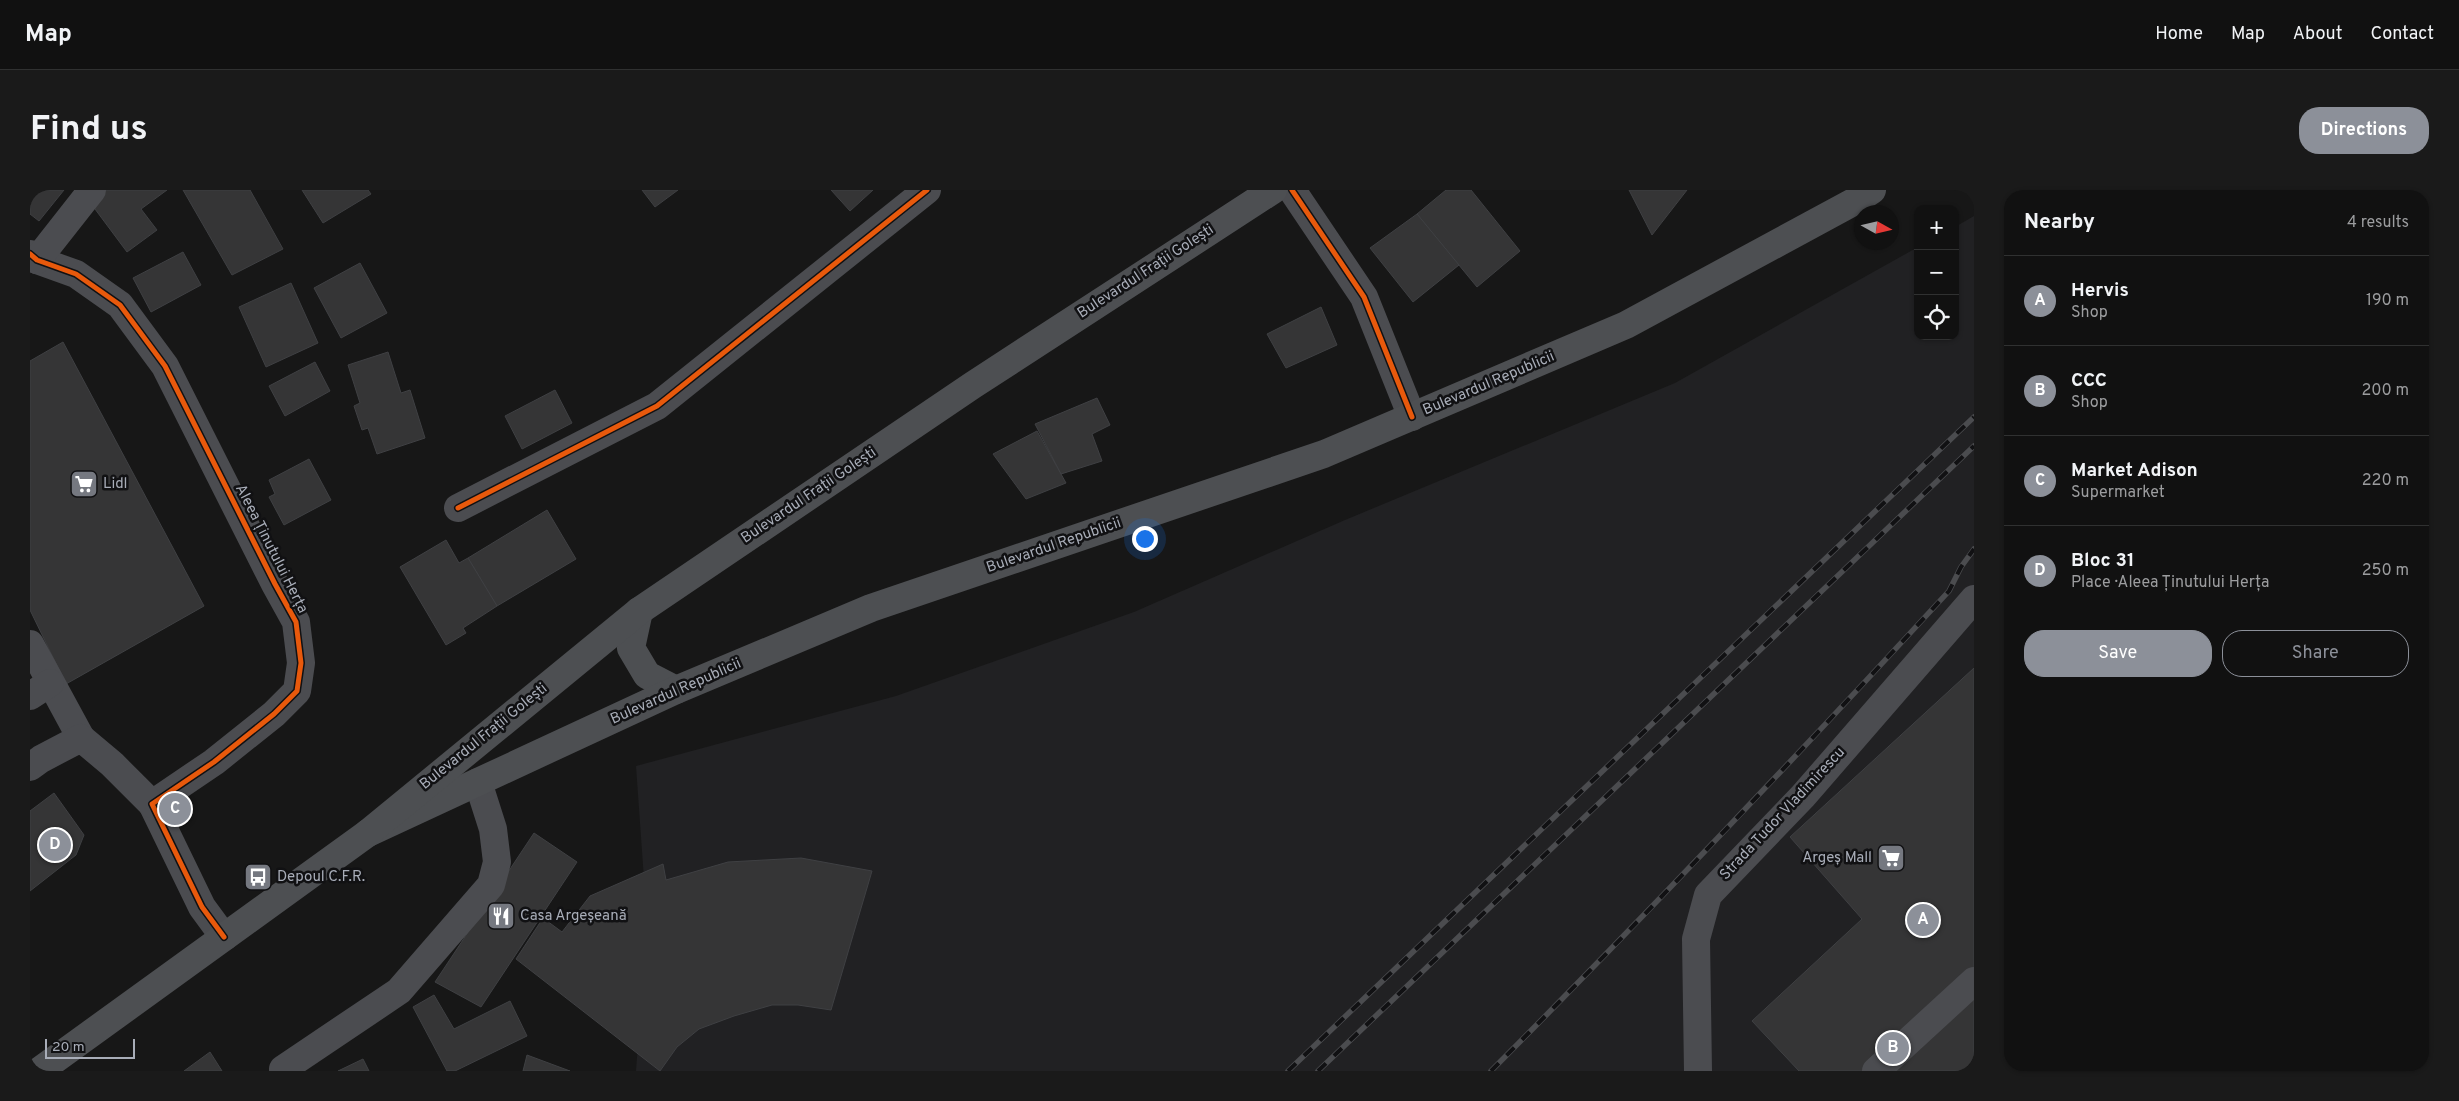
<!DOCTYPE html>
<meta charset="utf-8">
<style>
:root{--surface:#111;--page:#1a1a1a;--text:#f1f3f6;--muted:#9c9d9f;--line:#303131;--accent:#8c9099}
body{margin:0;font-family:Overpass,sans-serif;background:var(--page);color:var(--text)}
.controls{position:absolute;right:15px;top:15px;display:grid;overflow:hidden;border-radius:10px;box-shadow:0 1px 4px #0004}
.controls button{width:45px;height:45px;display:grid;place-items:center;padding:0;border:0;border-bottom:1px solid var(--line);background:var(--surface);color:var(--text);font:25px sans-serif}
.compass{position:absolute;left:1824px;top:15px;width:45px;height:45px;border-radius:50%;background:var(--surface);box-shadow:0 1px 4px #0004;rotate:98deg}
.scale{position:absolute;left:15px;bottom:12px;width:90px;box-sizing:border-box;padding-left:5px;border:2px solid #a8adb8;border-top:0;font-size:14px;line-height:18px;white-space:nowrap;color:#a8adb8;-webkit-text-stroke:4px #111113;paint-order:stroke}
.you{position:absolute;left:1114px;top:348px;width:18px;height:18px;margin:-12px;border:4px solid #fff;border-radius:50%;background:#1a73e8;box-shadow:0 0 0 8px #1a73e833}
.badge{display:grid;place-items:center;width:32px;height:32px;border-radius:50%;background:var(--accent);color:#fff;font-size:16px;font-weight:700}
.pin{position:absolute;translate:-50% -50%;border:2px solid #fff;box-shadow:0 1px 5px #0006}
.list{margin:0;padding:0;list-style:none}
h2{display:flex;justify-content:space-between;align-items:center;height:65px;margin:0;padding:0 20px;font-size:21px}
h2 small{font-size:16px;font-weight:400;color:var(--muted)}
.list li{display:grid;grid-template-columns:32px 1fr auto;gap:15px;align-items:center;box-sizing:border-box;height:90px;padding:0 20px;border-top:1px solid var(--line)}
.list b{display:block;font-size:19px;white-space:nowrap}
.list p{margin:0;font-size:16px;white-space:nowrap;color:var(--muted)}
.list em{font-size:16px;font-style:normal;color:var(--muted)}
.actions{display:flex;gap:10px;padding:15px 20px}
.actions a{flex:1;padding:11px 0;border:1px solid var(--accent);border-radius:20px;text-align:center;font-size:18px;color:var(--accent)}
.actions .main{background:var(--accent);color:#fff}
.icon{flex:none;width:28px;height:28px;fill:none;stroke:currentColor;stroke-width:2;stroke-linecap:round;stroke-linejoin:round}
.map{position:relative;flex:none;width:1944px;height:881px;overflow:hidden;border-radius:20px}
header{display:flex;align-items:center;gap:30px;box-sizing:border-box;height:70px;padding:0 25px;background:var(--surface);border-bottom:1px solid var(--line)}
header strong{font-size:24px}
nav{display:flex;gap:28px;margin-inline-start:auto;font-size:18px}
.intro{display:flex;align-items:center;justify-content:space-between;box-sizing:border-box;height:120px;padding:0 30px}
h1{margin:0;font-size:35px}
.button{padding:12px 22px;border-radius:20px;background:var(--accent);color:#fff;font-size:18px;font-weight:700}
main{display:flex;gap:30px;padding:0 30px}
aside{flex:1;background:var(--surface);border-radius:20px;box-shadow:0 1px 4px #0004}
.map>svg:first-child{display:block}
</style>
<header>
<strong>Map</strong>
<nav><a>Home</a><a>Map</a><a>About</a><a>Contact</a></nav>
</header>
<div class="intro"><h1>Find us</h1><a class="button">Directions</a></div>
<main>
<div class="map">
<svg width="1944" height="881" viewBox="0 0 1944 881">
<rect width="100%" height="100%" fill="#171717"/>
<path fill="#212123" d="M1944,26V881H606L617,732L606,576L866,506L1104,422L1315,330L1645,193L1888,57V146H1925V37Z"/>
<g fill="#353536" stroke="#3f4043">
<path d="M4,0H34L9,31L0,24V5Z"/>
<path d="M74,0H137L111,19L127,40L97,62L59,11Z"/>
<path d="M153,0H220L253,59L202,85Z"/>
<path d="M272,0H338L341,4L293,33Z"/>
<path d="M612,0H648L625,17Z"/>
<path d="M801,0H843L820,21Z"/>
<path d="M1416,0H1441L1490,61L1447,97L1387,24Z"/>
<path d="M1599,0H1657L1622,45Z"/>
<path d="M1387,24L1429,75L1383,112L1340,58Z"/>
<path d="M153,62L171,95L121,122L103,88Z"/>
<path d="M330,73L357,123L311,148L284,98Z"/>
<path d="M261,93L288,153L236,177L209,117Z"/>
<path d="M1291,117L1307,155L1256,178L1237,144Z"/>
<path d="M33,152L174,416L36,494L0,420V171Z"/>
<path d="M358,162L371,203L380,200L395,248L347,264L338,238L332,240L324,216L330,213L318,175Z"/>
<path d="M285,172L300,201L255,226L239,196Z"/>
<path d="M525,200L542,233L492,259L475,226Z"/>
<path d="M1067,208L1080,235L1062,244L1072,271L1031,284L1005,234Z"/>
<path d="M1007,241L1036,293L996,309L963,264Z"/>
<path d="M279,269L301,310L254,335L239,307L245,304L239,290Z"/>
<path d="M517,320L546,369L467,416L438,368Z"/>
<path d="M416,350L429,373L438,368L467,416L433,438L436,443L416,455L370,377Z"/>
<path d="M1944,478V881H1769L1722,831L1832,729L1760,647Z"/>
<path d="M24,603L54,645L46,665L0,701V621Z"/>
<path d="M504,643L547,672L451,817L405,792Z"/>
<path d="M771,668L842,681L801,820L768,815H742L704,826L669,839L647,857L630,881L486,769L513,728L532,742L560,706L633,674L636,690L698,672Z"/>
<path d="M404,805L424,839L480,811L497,846L425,881H417L383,817Z"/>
<path d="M180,862L192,881H154Z"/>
<path d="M497,865L540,881H493Z"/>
<path d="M333,869L339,881H308Z"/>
</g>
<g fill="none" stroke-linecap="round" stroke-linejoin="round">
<g stroke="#4b4c50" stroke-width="28">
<path d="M1262,0L1334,107L1382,227"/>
<path d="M0,64L7,70L46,84L90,115L135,176L245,394L266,432L271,473L267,501L244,524L184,572L122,614L172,717L194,747"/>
<path d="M7,70L62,0"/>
<path d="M428,318L627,216L897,0"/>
<path d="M0,454L51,548"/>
<path d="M0,506L20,493"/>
<path d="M0,577L11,569L51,548L82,574L122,614"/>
<path d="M253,879L369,801L461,695L467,672L463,639L448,592"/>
<path d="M1668,881L1666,749L1678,705L1773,606L1944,409"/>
<path d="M1846,881L1944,791"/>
</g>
<g stroke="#4d4f52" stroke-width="28">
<path d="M609,421L601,458L617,485L646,500"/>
<path d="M338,643L646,500L841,418L1294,264L1596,135L1827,10L1842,0"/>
<path d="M9,881L338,643L609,421L943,195L1243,0"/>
</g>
<g stroke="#4b4c4f" stroke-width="5.5">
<g id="rail">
<path d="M1258,881L1944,227"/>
<path d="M1288,881L1944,256"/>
<path d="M1461,881C1617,724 1769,564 1919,401L1931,377L1944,359"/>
</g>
</g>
<use href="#rail" stroke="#111113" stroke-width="4" stroke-dasharray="11" stroke-linecap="butt"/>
<g stroke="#111113" stroke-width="8">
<g id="cycleway">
<path d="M1262,0L1334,107L1382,227"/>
<path d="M0,64L7,70L46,84L90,115L135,176L245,394L266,432L271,473L267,501L244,524L184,572L122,614L172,717L194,747"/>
<path d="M428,318L627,216L897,0"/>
</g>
</g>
<use href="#cycleway" stroke="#e8590c" stroke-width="5"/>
</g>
<defs>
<g id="supermarket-square" transform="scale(1.4375)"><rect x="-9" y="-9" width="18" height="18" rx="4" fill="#757880" stroke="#111113"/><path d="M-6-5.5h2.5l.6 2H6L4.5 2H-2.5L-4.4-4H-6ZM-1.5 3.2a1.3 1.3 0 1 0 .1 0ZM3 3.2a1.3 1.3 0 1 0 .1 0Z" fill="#fff"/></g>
<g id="bus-square" transform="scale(1.4375)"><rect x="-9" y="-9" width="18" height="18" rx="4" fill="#757880" stroke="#111113"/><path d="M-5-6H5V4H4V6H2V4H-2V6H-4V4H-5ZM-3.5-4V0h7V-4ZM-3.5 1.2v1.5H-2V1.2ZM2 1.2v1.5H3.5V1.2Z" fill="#fff"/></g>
<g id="restaurant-square" transform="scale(1.4375)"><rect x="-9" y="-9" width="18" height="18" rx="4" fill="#757880" stroke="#111113"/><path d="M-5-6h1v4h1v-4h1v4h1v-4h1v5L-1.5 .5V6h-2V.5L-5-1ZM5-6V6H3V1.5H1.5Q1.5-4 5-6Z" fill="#fff"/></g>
</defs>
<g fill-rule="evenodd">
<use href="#supermarket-square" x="54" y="294"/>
<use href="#supermarket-square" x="1861" y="668"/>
<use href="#bus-square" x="228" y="687"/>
<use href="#restaurant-square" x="471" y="726"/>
</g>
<g text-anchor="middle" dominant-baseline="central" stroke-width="5" stroke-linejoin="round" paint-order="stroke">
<g font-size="15" fill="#a8adb8" stroke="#111113">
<text transform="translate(1116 82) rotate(-33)">Bulevardul Frații Golești</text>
<text transform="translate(1459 194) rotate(-23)">Bulevardul Republicii</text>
<text transform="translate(779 306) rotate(-34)">Bulevardul Frații Golești</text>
<text transform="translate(1024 356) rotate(-19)">Bulevardul Republicii</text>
<text transform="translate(241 359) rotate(63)">Aleea Ținutului Herța</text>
<text transform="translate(646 502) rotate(-24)">Bulevardul Republicii</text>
<text transform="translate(454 547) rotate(-39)">Bulevardul Frații Golești</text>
<text transform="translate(1753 624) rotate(-47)">Strada Tudor Vladimirescu</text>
</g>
<g font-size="15" fill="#a8adb8" stroke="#111113" text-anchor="start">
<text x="73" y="294">Lidl</text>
<text x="1842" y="668" text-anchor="end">Argeș Mall</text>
<text x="247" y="687">Depoul C.F.R.</text>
<text x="490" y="726">Casa Argeșeană</text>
</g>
</g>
</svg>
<div class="controls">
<button>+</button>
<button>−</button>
<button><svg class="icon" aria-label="locate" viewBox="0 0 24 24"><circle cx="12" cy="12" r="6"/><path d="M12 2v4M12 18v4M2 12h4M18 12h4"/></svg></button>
</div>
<svg class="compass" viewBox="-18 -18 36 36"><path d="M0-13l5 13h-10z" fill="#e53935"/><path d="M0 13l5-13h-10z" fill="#9c9d9f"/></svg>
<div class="scale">20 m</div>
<div class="you"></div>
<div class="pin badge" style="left:1893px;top:730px">A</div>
<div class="pin badge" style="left:1863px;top:858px">B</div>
<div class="pin badge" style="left:145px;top:619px">C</div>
<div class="pin badge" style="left:25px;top:655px">D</div>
</div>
<aside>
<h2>Nearby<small>4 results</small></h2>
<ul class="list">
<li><span class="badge">A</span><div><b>Hervis</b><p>Shop</p></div><em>190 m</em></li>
<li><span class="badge">B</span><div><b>CCC</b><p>Shop</p></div><em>200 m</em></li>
<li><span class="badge">C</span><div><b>Market Adison</b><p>Supermarket</p></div><em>220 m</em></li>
<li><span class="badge">D</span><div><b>Bloc 31</b><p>Place · Aleea Ținutului Herța</p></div><em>250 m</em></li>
</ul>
<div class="actions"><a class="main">Save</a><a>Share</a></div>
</aside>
</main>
